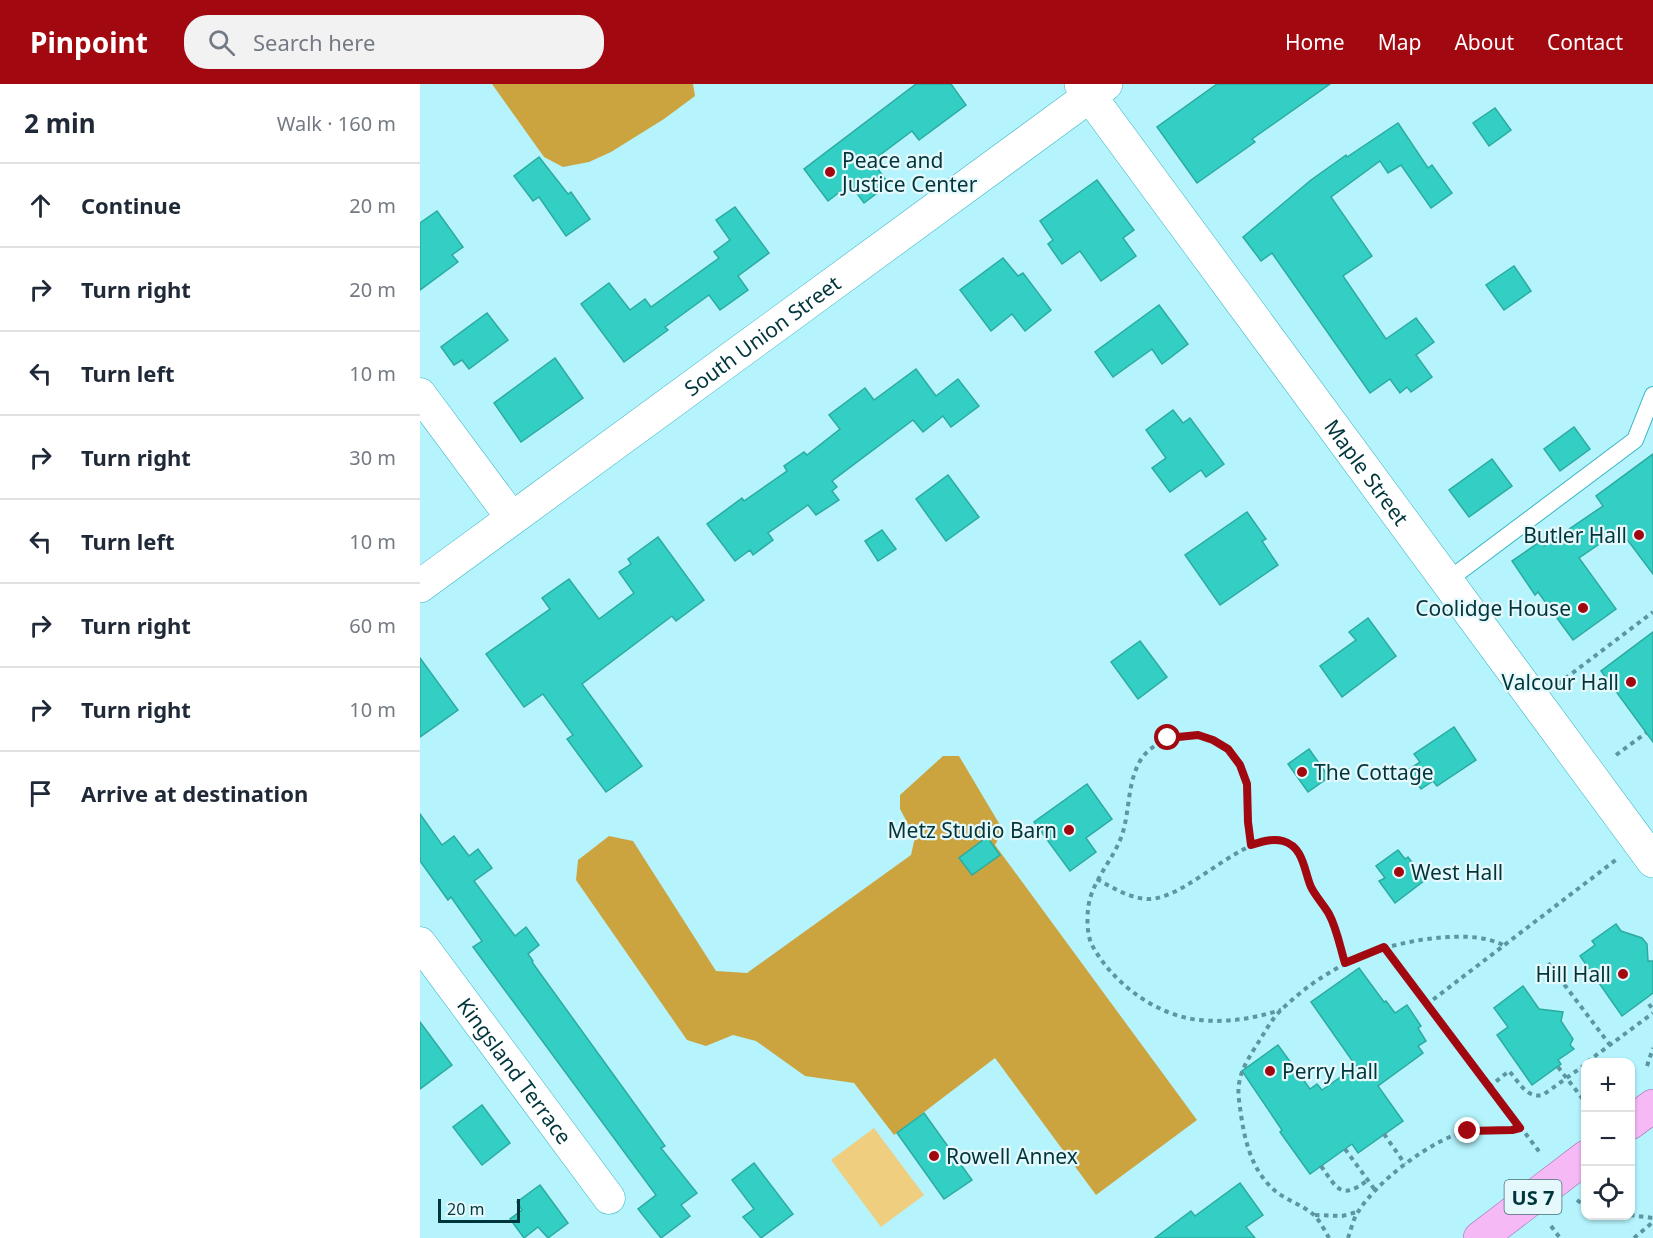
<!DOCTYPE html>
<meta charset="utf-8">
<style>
:root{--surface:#fff;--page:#f2f2f3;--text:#1f2937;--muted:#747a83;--line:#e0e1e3;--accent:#a2080f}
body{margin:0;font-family:"Noto Sans",sans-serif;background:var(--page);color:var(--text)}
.controls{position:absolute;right:18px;bottom:18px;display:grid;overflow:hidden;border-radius:12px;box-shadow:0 2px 4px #0004}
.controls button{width:54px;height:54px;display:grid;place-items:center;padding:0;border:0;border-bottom:2px solid var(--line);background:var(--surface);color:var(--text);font:30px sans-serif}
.scale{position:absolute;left:18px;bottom:15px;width:82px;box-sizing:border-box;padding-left:6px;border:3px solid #00353c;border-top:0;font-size:16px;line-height:21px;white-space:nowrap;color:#00353c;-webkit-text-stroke:4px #e5f9fc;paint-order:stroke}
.stop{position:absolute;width:18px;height:18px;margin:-14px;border:4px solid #a2080f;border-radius:50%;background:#fff}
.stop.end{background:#a2080f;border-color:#fff;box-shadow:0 2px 6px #0008}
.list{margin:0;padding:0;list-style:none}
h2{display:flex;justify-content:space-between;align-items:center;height:78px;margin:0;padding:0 24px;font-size:26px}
h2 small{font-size:20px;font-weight:400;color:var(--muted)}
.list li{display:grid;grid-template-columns:39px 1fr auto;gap:18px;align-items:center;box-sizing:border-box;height:84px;padding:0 24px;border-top:2px solid var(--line)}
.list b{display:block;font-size:22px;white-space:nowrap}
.list em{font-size:20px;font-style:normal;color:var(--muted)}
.icon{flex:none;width:33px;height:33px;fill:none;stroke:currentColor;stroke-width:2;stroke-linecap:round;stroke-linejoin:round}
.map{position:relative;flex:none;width:1233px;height:1154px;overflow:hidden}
header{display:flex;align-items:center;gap:36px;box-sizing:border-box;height:84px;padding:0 30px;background:var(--accent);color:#fff}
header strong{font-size:28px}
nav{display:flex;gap:33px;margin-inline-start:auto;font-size:21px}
.search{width:420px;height:54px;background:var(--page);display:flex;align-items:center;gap:15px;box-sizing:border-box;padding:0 21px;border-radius:24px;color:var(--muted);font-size:22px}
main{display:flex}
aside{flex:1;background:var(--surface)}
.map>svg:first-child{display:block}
</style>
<header>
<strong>Pinpoint</strong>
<div class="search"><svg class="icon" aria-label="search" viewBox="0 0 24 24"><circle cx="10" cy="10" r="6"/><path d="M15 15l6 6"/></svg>Search here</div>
<nav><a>Home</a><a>Map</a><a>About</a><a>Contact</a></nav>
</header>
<main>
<aside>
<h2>2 min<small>Walk · 160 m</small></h2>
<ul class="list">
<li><svg class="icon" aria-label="ahead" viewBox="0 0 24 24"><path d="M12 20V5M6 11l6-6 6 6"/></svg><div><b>Continue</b></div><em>20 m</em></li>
<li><svg class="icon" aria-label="right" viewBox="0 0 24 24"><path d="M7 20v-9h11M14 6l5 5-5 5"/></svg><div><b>Turn right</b></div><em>20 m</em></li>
<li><svg class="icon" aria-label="left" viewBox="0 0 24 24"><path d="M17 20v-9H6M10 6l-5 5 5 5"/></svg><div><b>Turn left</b></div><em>10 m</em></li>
<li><svg class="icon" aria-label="right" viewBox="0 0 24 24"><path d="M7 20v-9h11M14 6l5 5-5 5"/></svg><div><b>Turn right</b></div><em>30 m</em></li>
<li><svg class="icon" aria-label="left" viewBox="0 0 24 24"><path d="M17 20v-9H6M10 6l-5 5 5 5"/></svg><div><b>Turn left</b></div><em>10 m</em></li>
<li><svg class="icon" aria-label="right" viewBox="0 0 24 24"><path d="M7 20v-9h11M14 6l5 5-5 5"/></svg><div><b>Turn right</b></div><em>60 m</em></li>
<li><svg class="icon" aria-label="right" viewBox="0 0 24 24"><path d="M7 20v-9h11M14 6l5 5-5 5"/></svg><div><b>Turn right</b></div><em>10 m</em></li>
<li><svg class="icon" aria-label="arrive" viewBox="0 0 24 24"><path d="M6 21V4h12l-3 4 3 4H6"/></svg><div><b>Arrive at destination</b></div></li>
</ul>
</aside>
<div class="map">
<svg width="1233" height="1154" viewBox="0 0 1233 1154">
<rect width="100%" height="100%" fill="#b5f4fd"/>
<path fill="#efce7f" d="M454,1044L504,1111L461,1143L411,1076Z"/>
<g fill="#cba440">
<path d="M72,0H273L275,12L244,35L191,68L169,78L143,83L124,73Z"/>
<path d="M523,672H539L583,746L575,761L777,1036L676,1111L575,974L474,1051L434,999L385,992L336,957L313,951L286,962L267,956L156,796L158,776L189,752L213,757L296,887L327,889L491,771L495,753L480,725V711Z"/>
</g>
<g fill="#33cfc4" stroke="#2caba1" stroke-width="1.5">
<path d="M496,0H531L546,21L499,56L492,47L452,77L469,100L444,119L430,100L408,117L384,85Z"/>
<path d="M797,0H910L832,55L835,58L777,99L737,43Z"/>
<path d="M1075,24L1091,46L1069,62L1053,39Z"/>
<path d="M978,39L1008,84L1012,81L1032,109L1011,124L981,81L968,89L960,77L911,113L952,172L923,192L966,255L996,234L1014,258L996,271L1012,293L991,308L987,303L980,309L970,295L950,309L852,169L841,177L823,153L891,96L926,71L927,73Z"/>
<path d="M119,73L148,110L151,108L170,135L146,152L119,113L113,117L94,92Z"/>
<path d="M677,96L714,146L703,154L716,172L681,197L660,167L642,180L628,160L633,156L620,137Z"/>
<path d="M315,123L349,169L318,192L328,206L300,226L289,211L245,243L248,246L204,278L161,220L189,199L210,226L225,215L231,223L299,174L294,168L310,156L296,136Z"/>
<path d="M17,127L43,163L32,171L38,178L0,206V139Z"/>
<path d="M583,174L598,192L603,189L631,226L605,247L592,230L571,247L540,206Z"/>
<path d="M1094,182L1111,207L1084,226L1066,201Z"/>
<path d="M739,221L768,260L742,280L732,265L693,293L675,268Z"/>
<path d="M67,229L88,256L49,285L42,276L34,281L21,263Z"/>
<path d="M135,274L163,314L101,358L74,319Z"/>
<path d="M496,285L516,312L538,295L559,322L531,343L523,332L503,348L493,336L412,397L417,403L412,407L419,416L396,431L388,421L348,449L353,456L333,471L330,466L315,477L287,440L322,414L324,417L367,387L364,382L384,368L387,371L420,345L409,331L445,304L454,316Z"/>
<path d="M753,326L763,339L770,334L804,380L786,393L781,386L750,408L732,384L746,374L726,346Z"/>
<path d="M1154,343L1170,365L1140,387L1124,365Z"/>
<path d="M1233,370V490L1200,446L1159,474L1196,525L1153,556L1118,508L1115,511L1092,477L1121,457L1124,462L1183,422L1176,412Z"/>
<path d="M1072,375L1092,402L1049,433L1029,406Z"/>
<path d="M528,391L559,433L526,457L496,415Z"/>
<path d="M827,428L846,455L842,457L858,481L800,521L765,471Z"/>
<path d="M462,446L476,465L458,477L445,457Z"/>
<path d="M238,453L284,516L256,537L252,532L162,600L222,682L186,708L147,655L153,651L123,610L104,623L66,570L130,525L122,514L149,495L179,535L214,509L199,488L211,480L208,475Z"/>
<path d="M948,534L976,572L922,613L900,582L936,556L929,548Z"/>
<path d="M1233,548V658L1181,587Z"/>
<path d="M720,557L747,593L718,615L691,578Z"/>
<path d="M0,574L38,626L0,653Z"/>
<path d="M1034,643L1056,676L1017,702L1013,697L1001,705L988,686L1000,678L994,670Z"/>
<path d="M889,665L909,693L888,708L868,680Z"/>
<path d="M667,700L692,735L666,754L676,768L650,787L614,738Z"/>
<path d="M0,730L22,761L34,752L49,772L58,765L72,784L54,797L95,852L106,843L119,861L108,870L113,877L112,878L245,1062L241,1064L277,1109L261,1121L270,1132L241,1154L218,1125L236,1111L53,863L62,857L31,813L28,816L0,777Z"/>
<path d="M567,753L580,771L552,791L539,774Z"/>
<path d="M978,766L985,775L988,773L1005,796L975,819L959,797L965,794L956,782Z"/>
<path d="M1196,840L1201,847L1222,854L1227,860L1228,877H1233V909L1202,932L1160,872L1175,861L1172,857Z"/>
<path d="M939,884L964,918L966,917L975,929L987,921L1001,942L998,944L1006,957L998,962L1003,969L958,1002L983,1037L938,1069L932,1060L890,1090L860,1048L862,1046L822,987L858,961L890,1005L897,1000L902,1006L936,982L891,918Z"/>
<path d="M1103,902L1119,925L1143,928L1141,937L1153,955L1150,961L1154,965L1138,976L1141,980L1112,1001L1077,951L1088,943L1074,924Z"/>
<path d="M0,938L32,981L0,1005Z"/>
<path d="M62,1021L90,1059L62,1081L33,1043Z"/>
<path d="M504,1029L552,1096L524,1115L477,1049Z"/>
<path d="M334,1079L373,1130L341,1154L323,1133L334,1125L312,1096Z"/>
<path d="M820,1099L843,1131L826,1143L835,1154H735L771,1127L775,1132Z"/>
<path d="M120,1101L148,1139L128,1154L118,1143L104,1154L90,1135L102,1126L97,1118Z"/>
</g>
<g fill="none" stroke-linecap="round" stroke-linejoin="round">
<g stroke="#3ab4c4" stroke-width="18">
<path id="lane" d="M1027,497L1215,356L1233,311"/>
</g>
<g stroke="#3ab4c4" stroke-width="33">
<g id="street">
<path d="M0,310L92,434"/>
<path id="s1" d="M0,859L189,1114"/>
</g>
</g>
<g stroke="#3ab4c4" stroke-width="34">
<g id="secondary">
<path id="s2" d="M661,0L1233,777"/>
<path id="s3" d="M0,502L686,0"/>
</g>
</g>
<g stroke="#9b6db0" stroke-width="34">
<g id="primary">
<path d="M1210,1039L1233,1022"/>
<path d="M1060,1154L1166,1073"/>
</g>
</g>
<g stroke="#5c969e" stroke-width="4" stroke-dasharray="4.5 4.5" stroke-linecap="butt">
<path d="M1138,600L1233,528"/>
<path d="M1196,671L1226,649"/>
<path d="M831,761C828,741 829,722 827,702C823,670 793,648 762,652C746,654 729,662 720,677C707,700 710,727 702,751C693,777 671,797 668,825C667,836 667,851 672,861C693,900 737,932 780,936C809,939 834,934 861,926"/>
<path d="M677,795C693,804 709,814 728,815C771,816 836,732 873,763C886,774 885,789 892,804C896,814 904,821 909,831C917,846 920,863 925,879"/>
<path d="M964,863L1121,1070"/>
<path d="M1128,879L1190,961"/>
<path d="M1229,920L1233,926"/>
<path d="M1006,921L1197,775"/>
<path d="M1167,978L1233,929"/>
<path d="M1227,982L1233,964"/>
<path d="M1138,983L1166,1019"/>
<path d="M1069,1003L1089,987C1099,998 1107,1015 1123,1011L1166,980"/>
<path d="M964,1050L985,1080"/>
<path d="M925,1065L955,1106"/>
<path d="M901,1082C918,1106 921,1116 948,1096"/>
<path d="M1157,1116L1166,1123"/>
<path d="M895,1131L922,1132L937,1128"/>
<path d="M1210,1131L1233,1134"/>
<path d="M1131,1142L1140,1154"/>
<path d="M909,1154C905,1147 900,1137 894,1131C882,1120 864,1116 852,1104C828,1081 823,1048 819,1016C816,994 825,980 836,962C844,950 852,934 862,925C906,883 957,860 1016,854C1039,852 1063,851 1083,861"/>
<path d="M928,1154C931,1146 933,1135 938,1128C956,1098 1014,1053 1049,1047C1066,1044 1084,1049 1100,1044"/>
<path d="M1214,1154L1233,1138"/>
</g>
<use href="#lane" stroke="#fff" stroke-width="16"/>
<use href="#street" stroke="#fff" stroke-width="32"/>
<use href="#secondary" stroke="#fff" stroke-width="33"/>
<use href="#primary" stroke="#f5b9f5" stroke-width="33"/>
</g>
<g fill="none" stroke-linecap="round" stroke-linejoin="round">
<path stroke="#a2080f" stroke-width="8" d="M748,654L778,651L793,656L808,665L820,681L827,700L828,738L831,761C841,758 852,754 863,757C884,763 884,787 891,803C896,813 904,821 909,830C917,845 920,863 925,879L964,863L1100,1044L1092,1046L1048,1047"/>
</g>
<g fill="#a2080f" stroke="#e5f9fc" stroke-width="2">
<circle cx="410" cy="88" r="6"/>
<circle cx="1219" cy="451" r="6"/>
<circle cx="1163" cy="524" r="6"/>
<circle cx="1211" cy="598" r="6"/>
<circle cx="882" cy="688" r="6"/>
<circle cx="649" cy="746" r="6"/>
<circle cx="979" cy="788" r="6"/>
<circle cx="1203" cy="890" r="6"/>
<circle cx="850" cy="987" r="6"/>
<circle cx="514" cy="1072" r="6"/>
</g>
<g text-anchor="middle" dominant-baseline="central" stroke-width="4.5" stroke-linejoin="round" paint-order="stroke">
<rect fill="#e5f9fc" stroke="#457076" stroke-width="1.5" x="1084.5" y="1096" width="57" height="34" rx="4.5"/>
<g font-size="20" font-weight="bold" fill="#00353c">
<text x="1113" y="1113">US 7</text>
</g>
<g font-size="21" fill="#00353c" stroke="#e5f9fc" text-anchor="start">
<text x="422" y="76">Peace and<tspan x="422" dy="24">Justice Center</tspan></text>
<text x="1207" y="451" text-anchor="end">Butler Hall</text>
<text x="1151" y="524" text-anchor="end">Coolidge House</text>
<text x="1199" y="598" text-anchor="end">Valcour Hall</text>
<text x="894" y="688">The Cottage</text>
<text x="637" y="746" text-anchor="end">Metz Studio Barn</text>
<text x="991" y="788">West Hall</text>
<text x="1191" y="890" text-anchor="end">Hill Hall</text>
<text x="862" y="987">Perry Hall</text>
<text x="526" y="1072">Rowell Annex</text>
</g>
<g font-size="21" fill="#00353c" stroke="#e5f9fc">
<text stroke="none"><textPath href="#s3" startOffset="424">South Union Street</textPath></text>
<text stroke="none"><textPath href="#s2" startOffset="482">Maple Street</textPath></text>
<text stroke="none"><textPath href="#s1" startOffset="159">Kingsland Terrace</textPath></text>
</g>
</g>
</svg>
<div class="controls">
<button>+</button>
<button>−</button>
<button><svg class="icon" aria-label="locate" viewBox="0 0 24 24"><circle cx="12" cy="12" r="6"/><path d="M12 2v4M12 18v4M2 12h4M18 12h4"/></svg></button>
</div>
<div class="scale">20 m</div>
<div class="stop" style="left:748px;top:654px"></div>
<div class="stop end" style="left:1048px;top:1047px"></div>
</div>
</main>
